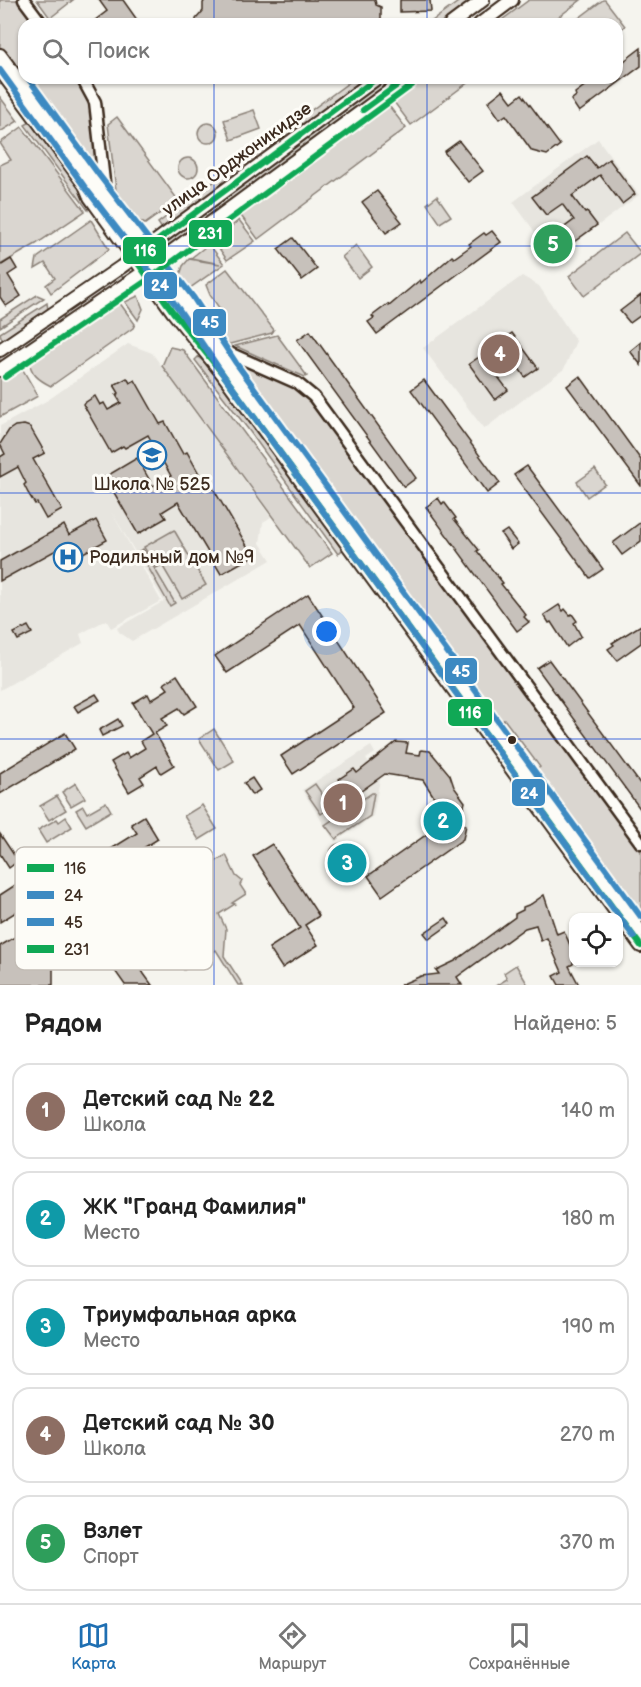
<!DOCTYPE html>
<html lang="ru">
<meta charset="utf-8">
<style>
:root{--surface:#fff;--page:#f2f2f2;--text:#222;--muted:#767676;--line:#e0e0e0;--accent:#1f6fb2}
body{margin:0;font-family:"Balsamiq Sans",sans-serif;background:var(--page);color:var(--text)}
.controls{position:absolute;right:18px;bottom:18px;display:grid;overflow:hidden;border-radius:12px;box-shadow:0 2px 4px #0004}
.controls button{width:54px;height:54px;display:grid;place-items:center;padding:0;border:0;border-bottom:2px solid var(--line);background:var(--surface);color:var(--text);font:30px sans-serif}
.you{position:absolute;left:327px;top:632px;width:21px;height:21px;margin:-15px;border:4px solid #fff;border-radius:50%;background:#1a73e8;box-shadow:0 0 0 9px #1a73e833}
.badge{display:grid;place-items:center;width:39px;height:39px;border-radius:50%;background:var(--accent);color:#fff;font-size:20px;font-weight:700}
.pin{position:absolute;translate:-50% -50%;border:3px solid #fff;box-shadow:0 2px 6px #0006}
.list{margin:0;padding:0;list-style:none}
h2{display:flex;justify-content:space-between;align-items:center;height:78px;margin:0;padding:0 24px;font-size:26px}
h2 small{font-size:20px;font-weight:400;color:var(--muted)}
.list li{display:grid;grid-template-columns:39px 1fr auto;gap:18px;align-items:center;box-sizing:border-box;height:96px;margin:0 12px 12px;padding:0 12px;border:2px solid var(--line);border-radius:18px}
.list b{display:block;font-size:22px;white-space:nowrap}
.list p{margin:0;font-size:20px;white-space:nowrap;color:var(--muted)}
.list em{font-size:20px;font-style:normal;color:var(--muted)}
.icon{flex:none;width:33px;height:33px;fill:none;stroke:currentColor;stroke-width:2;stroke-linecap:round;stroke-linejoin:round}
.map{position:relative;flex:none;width:641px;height:985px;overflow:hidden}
.search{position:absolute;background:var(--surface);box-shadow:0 2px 4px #0004;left:18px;right:18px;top:18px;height:66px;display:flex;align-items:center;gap:15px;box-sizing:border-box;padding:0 21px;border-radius:18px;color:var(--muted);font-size:22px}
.sheet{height:618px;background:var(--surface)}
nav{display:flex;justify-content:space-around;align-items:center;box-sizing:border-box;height:84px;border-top:2px solid var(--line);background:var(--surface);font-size:16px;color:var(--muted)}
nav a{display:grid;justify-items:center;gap:3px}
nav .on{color:var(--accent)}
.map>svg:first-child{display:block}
</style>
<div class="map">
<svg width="641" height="985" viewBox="0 0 641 985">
<rect width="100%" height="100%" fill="#f5f4ee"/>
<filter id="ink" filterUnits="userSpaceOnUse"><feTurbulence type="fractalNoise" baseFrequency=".0167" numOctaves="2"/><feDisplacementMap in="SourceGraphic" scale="12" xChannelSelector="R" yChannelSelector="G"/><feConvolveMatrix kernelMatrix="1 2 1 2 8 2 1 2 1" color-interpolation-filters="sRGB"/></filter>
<g filter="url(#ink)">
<g fill="#e7e5df">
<path d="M598,139L639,195L554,258L513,202Z"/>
<path d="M522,276L539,286L576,341L564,369L484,429L423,348Z"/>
<path d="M128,344L152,353L271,517L263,522L260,543L271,560L132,641L119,632L117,628L164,601L111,511L161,601L111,628L106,620L80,634L83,643L0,690V426L48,400Z"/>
<path d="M371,746L375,753L366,759L380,779L373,816L335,842L302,790Z"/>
</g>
<g fill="#dad6d0" stroke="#8a8077" stroke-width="1.5">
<path d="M0,0H18L36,24H24V78H75C96,106 95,141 98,175L97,177L0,47Z"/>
<path d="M37,0H73L50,18Z"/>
<path d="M461,0H466L468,3L439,24H428Z"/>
<path d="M529,0H581L549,24H505L502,20Z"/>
<path d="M603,0H605L625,26L617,32V24H571Z"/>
<path d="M355,78H366L162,229L158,223Z"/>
<path d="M388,78H396L168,246L166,243Z"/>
<path d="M418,78H474L411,125L391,98Z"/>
<path d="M0,97L18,121L0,132Z"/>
<path d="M386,102L406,128L258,239L239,213L246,205Z"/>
<path d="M254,110L261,129L231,140L224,120Z"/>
<path d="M117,117L178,200L145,224L136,219L116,190L108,124Z"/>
<path d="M32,121L78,185L89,206L88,210L25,125Z"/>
<circle cx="208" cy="133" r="10"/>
<path d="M22,127L85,211L36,244L0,265V165L11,160L0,143Z"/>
<circle cx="188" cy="168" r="10"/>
<path d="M437,196L451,216L440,223L427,204Z"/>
<path d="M91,220L109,249L51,293L46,285L55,278L45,263L35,269L37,258Z"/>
<path d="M239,220L255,241L227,260L214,241Z"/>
<path d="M625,233L641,253L584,296L569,276Z"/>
<path d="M209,244L224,264L187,290L180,275L183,266L189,259L220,264L191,258Z"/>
<path d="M356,245L372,267L358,278L342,257Z"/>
<path d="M227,269L274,330L272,333L230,344L224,340L210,321L222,312L210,295L206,285Z"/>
<path d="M121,275L124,279L0,362V357Z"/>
<path d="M37,295L44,298L0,327V319Z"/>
<path d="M138,296L143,309L138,320L125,302Z"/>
<path d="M119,302L135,324L133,328L51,386C39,380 30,374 29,359L85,321L103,314Z"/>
<path d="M47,303L48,310L4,339L1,337L0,333Z"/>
<path d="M277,335L307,376L305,377L235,346Z"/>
<path d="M170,347L183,350L332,553L310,568L162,366Z"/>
<path d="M198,357L213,369L344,548L338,554L248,429L195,360Z"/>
<path d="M233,361L261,371L304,391L641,851V924L531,774L540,767L504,719L499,722L480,696L476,698L231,363Z"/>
<path d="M18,366L23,370L38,396L0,417V377Z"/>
<path d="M595,469L605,484L587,497L577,482Z"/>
<path d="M174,530L206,585L182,599L162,565L156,568L144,547Z"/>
<path d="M143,549L175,603L170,606L139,551Z"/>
<path d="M214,729L234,761L219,770L199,739Z"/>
<path d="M76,783L85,798L71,806L62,792Z"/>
<path d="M315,784L331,807L321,814L305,791Z"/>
<path d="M372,793H374L370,816L336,839L325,825Z"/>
<path d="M57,796L66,810L49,820L40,806Z"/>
<path d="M106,802L111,811L86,826L76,810L83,806L87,813Z"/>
<path d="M202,805L217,829L199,840L184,816Z"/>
<path d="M66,817L72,827L46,843L38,830L57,819L59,822Z"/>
<circle cx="340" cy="854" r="10"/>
<path d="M226,855L236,876L242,881L240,885L246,894L232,903L235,904L219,914L226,929L224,956L243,985H238L216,950L184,970L181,965L200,953L196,946L211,936L210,934L204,938L202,936L209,932L204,925L193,932L197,939L200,937L202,939L194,944L184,927L186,926L190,931L207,920L205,915L213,909L194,878L207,870L210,871L208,866Z"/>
<path d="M516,965L528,985H497L507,979L504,973Z"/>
</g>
<g fill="#c7c1bb" stroke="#3b2a1e" stroke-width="1.5">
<path d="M99,0H123L140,24H90L107,11Z"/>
<path d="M205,0H375L376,5L381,7V19L377,21L376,23L373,24H196V19L203,11V3Z"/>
<path d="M400,0H430L431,11L400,12Z"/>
<path d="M641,48V66L579,112L571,100L576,96L575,93L590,82L592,84L600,78H617V62L622,58L624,61Z"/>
<path d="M503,90L512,102L522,94L560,145L547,155L532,151L506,115L500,119L488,102Z"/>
<path d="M459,141L483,171L468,182L444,152Z"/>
<path d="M587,156L597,168L609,159L635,194L622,204L600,175L572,196L585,213L587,212L597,225L556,255L546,241L574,220L562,204L546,215L532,197Z"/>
<path d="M377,191L402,222L386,233L362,202Z"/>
<path d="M492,231L501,242L377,334L368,322L374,318L372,316L388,304L389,306L420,280L421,283L452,256L454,258L471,246L469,244L484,233L486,235Z"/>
<path d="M293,238L317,269L302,280L278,249Z"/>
<path d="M11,259L17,269L8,275L21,296L6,306L0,297V266Z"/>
<path d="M641,295V315L630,323L620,311Z"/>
<path d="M310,331L416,478L404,487L297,340Z"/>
<path d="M512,333L538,368L525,377L513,360L495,373L508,390L495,400L469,364L482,355L490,366L507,353L499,342Z"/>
<path d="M641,342V365L630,351Z"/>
<path d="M580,376L641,460V486L567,386Z"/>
<path d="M127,378L130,383L135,380L160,424L165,422L183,454L187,452L206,486L210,483L253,556L221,574L178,502L162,512L166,518L138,534L105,477L137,458L153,486L171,476L148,435L125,448L123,446L111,453L83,404L95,396L100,405L104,403L108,410L121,403L116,395L119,393L114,385Z"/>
<path d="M424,380L500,483L487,493L411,390Z"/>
<path d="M24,425L30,427L45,453L33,459L62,510L46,519L37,503L35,504L28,493L24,485L26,483L18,467L0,477V457L5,454L0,444L9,430L15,426Z"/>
<path d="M527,466L603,569L590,578L514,475Z"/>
<path d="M438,498L442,504L444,502L456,518L454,519L479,550L477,551L503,583L501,584L526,615L524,617L529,622L517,631L426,507Z"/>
<path d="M96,520L107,540L74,558L67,544L0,581V561L64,525L69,535Z"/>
<path d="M641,522V541L622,555L613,543Z"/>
<path d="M507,530L518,544L511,549L501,534Z"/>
<path d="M308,594L386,713L293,774L281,756L354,708L300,625L227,673L215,656Z"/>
<path d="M559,605L563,611L565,609L570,615L572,614L577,621L574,623L581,636L567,647L551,622L549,623L544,615Z"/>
<path d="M641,625V643L617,660L608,649L614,645L612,643Z"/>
<path d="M28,626L32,633L18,640L14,633Z"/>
<path d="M549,660L641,785V810L537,668Z"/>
<path d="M177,675L197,706L184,714L179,708L162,718L167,726L155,733L174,765L161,773L157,766L140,777L144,783L129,792L111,762L126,753L129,758L145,748L141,741L152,734L133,703L148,694L151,700L168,689L164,684Z"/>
<path d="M96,694L100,700L78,712L74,706Z"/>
<path d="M118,719L122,726L102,736L99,730Z"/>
<path d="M65,733L75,749L0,794V773Z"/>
<path d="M396,742L408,743L406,753L420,755L421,750L430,751L450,775L454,787L465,802L463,810L459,809L456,823L466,825L463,839L382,896L368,876L427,834L436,800L423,780L385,774L343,804L342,802L339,804L332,793L334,791L333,789L341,783L339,779L354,769L357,773Z"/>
<path d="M252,778L260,790L252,795L244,783Z"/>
<path d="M144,816L158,839L57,902L48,888L137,833L131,824Z"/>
<path d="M0,834L18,861L9,868L0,854Z"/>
<path d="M272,844L319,916L305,925L318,945L282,968L269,948L300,928L253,856Z"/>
<path d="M26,878L36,893L31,896L34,901L0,922V895Z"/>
<path d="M544,895L557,934L564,931L573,952V964L569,966L579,985H559L554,976L562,972L547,938L541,941L536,925L525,928L457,977L462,985H400L421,976L439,974L436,970L455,961L515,917V914L523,910V907L531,904Z"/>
<path d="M446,918L450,924L429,939L424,933Z"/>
<path d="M52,920L74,954L53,968V985H0V946L30,928L33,933Z"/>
<path d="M123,939L144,974L152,985H125L108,961L104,951Z"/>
</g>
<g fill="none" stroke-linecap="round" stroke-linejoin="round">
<g stroke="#3b2a1e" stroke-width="15">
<g id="minor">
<path d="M24,0L42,24"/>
<path d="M82,78L95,102L106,199"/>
<path d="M216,347L297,383L314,397L641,843"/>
</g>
</g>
<g stroke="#3b2a1e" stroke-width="16">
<g id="tertiary">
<path d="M451,24L483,0"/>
<path d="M480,24L512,0"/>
<path d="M0,55C35,102 69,152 105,198C148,253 193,308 229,368L641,932"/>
<path d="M0,70L85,185L90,197L173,312L222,373L641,946"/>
<path d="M0,350L121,267L377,78"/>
<path d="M0,370L144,272L407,78"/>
</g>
</g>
<use href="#minor" stroke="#fdfcf7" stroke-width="10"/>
<use href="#tertiary" stroke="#fdfcf7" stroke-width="12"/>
<g stroke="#fdfcf7" stroke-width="10">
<g id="bus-1">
<path d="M377,78L134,258L173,312L222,373L641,946"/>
<path d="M363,110L407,78"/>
</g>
</g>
<g stroke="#fdfcf7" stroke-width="10">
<path id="bus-2" d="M0,70L84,186L178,308L222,373L634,937"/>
</g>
<g stroke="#fdfcf7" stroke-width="10">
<path id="bus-3" d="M28,78L99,175L193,297L236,363L641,917"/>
</g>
<g stroke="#fdfcf7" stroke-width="10">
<path id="bus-4" d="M5,377L149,279L412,85"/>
</g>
<use href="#bus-1" stroke="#10a855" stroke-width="6"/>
<use href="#bus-2" stroke="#3d8ac2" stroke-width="6"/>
<use href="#bus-3" stroke="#3d8ac2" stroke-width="6"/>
<use href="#bus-4" stroke="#10a855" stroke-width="6"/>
</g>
</g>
<path fill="none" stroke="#1d4ed8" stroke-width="1.5" stroke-opacity="0.55" d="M214,0V24M427,0V24M214,78V985M427,78V985M0,246H641M0,493H641M0,739H641"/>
<defs>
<g id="school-ring" transform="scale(1.5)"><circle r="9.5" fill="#fdfcf7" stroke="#1f6fb2" stroke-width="1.5"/><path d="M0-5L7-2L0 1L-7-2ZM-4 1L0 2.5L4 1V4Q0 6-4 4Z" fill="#1f6fb2"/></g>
<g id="hospital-ring" transform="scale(1.5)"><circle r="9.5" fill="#fdfcf7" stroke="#1f6fb2" stroke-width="1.5"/><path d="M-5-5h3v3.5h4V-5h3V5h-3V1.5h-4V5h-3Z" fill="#1f6fb2"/></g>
</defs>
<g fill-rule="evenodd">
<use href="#school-ring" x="152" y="455"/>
<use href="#hospital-ring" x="68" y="557"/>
</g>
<circle fill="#3b2a1e" stroke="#fdfcf7" stroke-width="2" cx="512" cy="740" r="5"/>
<g text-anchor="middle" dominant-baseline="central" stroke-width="6" stroke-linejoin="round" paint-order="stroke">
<g font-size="18" fill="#3b2a1e" stroke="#fdfcf7">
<text transform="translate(237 159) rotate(-36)">улица Орджоникидзе</text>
</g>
<g font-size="18" fill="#3b2a1e" stroke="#fdfcf7">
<text x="152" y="484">Школа № 525</text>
<text x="89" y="557" text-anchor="start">Родильный дом №9</text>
</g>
</g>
<rect x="15" y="847" width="198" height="123" rx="9" fill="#fdfcf7" stroke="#c3bdb6" stroke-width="1.5"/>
<rect x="27" y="864" width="27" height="8" fill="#10a855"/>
<rect x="27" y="891" width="27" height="8" fill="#3d8ac2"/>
<rect x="27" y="918" width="27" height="8" fill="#3d8ac2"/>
<rect x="27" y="945" width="27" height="8" fill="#10a855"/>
<g font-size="16" fill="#3b2a1e">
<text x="64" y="874">116</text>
<text x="64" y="901">24</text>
<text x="64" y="928">45</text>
<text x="64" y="955">231</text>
</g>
<g stroke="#fdfcf7" stroke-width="2">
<rect x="188" y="219" width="45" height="29" rx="6" fill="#10a855"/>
<rect x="122" y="236" width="45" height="29" rx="6" fill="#10a855"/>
<rect x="143" y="271" width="35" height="29" rx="6" fill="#3d8ac2"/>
<rect x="192" y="308" width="35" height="29" rx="6" fill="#3d8ac2"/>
<rect x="444" y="657" width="34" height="28" rx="6" fill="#3d8ac2"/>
<rect x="447" y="698" width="46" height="29" rx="6" fill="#10a855"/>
<rect x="511" y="778" width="35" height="29" rx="6" fill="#3d8ac2"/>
</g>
<g font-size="16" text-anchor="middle" font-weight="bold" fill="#fff">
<text x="210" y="239">231</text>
<text x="145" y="256">116</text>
<text x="160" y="291">24</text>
<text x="210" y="328">45</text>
<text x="461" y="677">45</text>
<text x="470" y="718">116</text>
<text x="529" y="799">24</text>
</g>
</svg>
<div class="controls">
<button><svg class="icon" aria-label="locate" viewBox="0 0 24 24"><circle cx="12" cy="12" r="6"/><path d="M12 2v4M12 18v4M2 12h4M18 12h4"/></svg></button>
</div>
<div class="you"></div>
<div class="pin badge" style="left:343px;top:803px;background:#8d6e63">1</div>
<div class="pin badge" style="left:443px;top:821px;background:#0f9aa8">2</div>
<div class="pin badge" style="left:347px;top:863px;background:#0f9aa8">3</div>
<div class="pin badge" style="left:500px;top:354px;background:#8d6e63">4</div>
<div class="pin badge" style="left:553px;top:244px;background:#2e9e5b">5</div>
<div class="search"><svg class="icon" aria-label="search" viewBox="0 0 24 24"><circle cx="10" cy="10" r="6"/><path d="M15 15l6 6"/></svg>Поиск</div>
</div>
<section class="sheet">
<h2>Рядом<small>Найдено: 5</small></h2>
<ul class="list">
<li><span class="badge" style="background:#8d6e63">1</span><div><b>Детский сад № 22</b><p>Школа</p></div><em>140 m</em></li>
<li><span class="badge" style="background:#0f9aa8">2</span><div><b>ЖК &quot;Гранд Фамилия&quot;</b><p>Место</p></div><em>180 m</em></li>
<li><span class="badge" style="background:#0f9aa8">3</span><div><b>Триумфальная арка</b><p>Место</p></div><em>190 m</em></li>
<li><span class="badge" style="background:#8d6e63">4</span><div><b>Детский сад № 30</b><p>Школа</p></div><em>270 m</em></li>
<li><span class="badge" style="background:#2e9e5b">5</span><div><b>Взлет</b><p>Спорт</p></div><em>370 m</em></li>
</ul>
</section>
<nav>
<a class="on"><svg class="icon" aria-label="map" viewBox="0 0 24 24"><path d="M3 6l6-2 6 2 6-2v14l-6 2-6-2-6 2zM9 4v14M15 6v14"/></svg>Карта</a>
<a><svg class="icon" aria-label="directions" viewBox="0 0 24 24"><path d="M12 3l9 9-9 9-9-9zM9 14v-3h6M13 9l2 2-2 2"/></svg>Маршрут</a>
<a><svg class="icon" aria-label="saved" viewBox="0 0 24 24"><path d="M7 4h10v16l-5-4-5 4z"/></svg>Сохранённые</a>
</nav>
